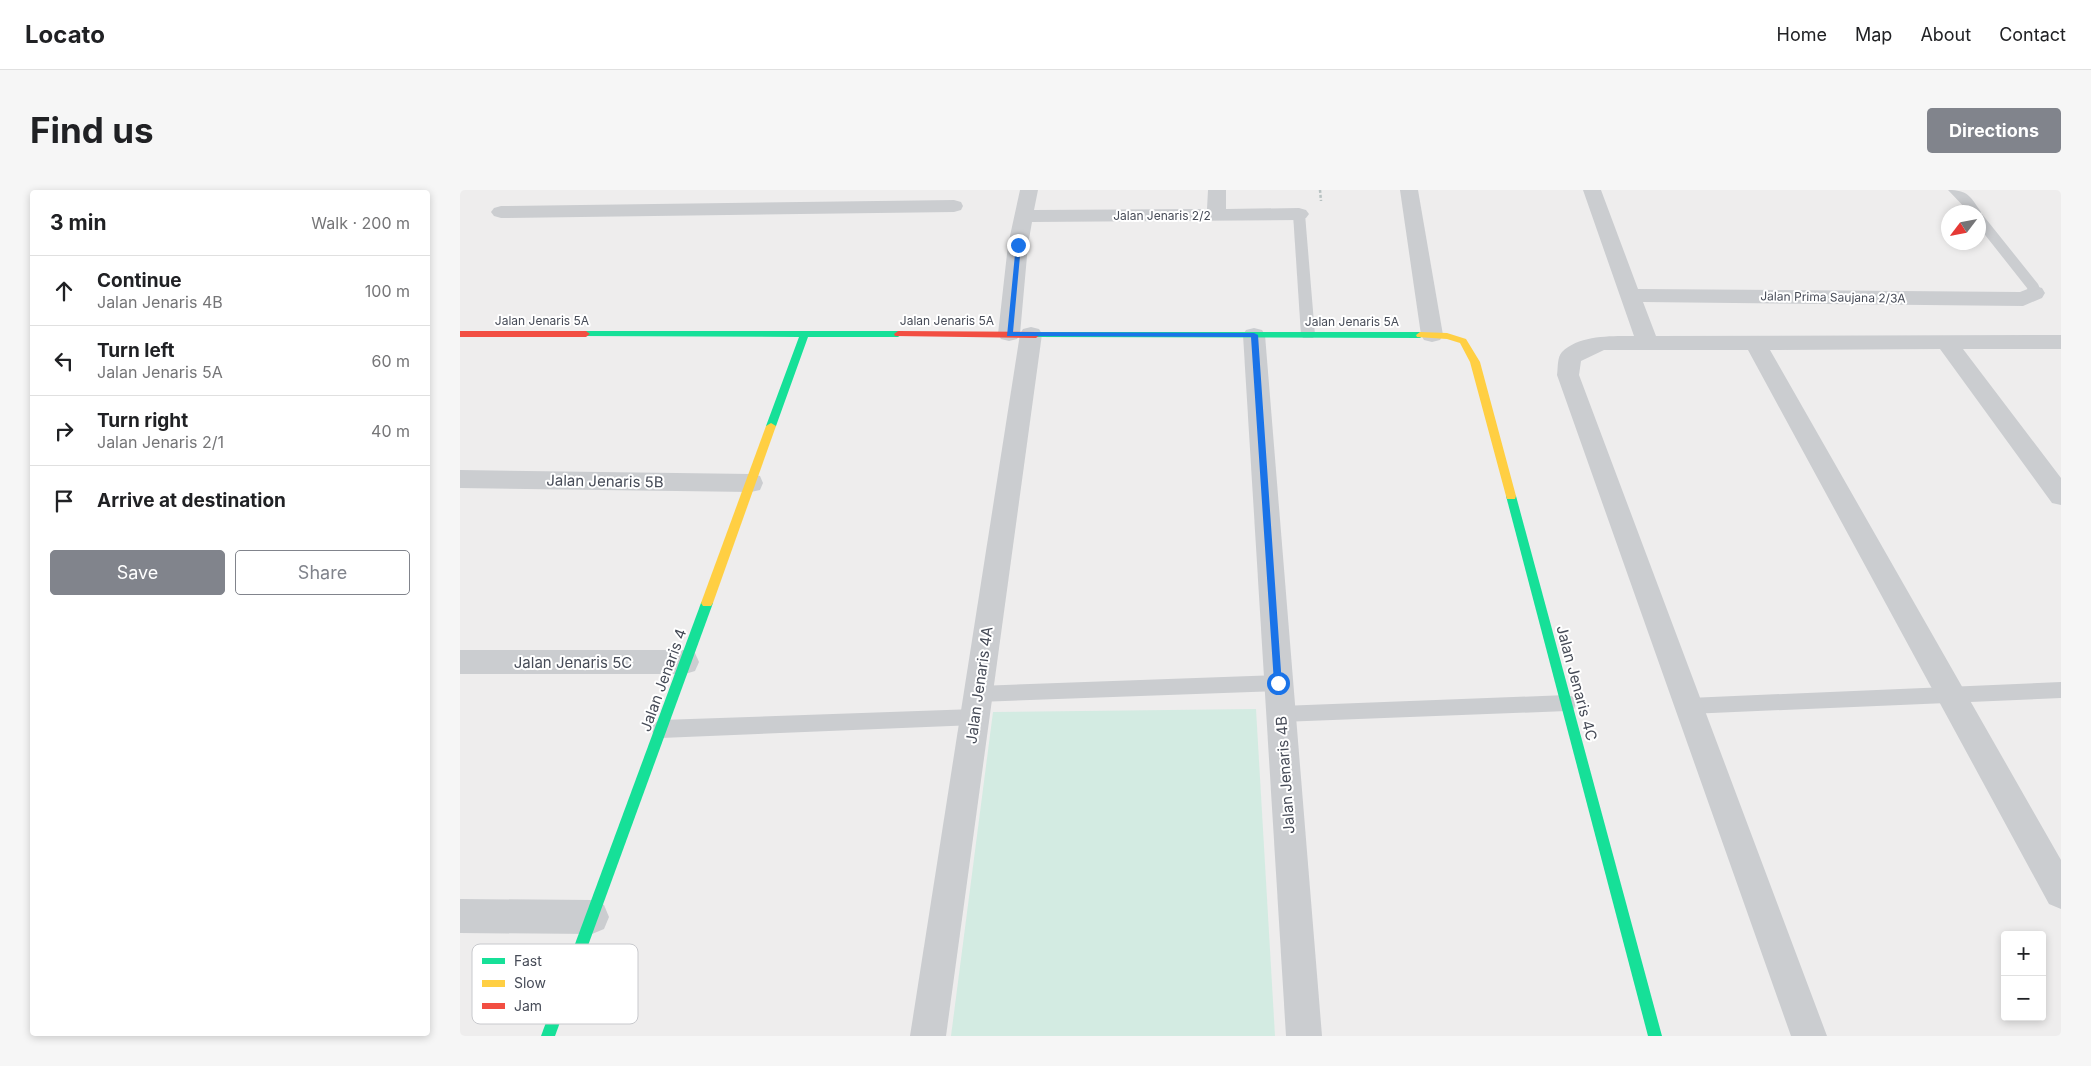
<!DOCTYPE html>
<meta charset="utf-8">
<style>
:root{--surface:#fff;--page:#f6f6f6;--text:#202124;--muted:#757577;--line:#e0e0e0;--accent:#81848c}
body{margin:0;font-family:Inter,sans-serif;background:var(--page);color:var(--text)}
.controls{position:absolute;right:15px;bottom:15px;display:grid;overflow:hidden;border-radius:5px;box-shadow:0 2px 8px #0003}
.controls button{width:45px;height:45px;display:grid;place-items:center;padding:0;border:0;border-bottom:1px solid var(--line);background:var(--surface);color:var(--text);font:25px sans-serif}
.compass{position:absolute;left:1481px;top:15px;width:45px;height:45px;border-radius:50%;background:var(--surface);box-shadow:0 2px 8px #0003;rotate:238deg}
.stop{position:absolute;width:15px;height:15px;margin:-11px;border:4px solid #1a73e8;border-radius:50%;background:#fff}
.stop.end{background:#1a73e8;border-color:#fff;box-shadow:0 1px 5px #0008}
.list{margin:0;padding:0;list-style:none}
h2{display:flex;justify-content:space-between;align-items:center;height:65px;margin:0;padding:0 20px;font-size:21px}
h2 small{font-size:16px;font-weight:400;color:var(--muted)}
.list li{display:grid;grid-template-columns:32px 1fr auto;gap:15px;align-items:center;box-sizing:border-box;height:70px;padding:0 20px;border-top:1px solid var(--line)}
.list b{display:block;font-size:19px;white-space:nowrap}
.list p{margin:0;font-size:16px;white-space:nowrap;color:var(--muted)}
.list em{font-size:16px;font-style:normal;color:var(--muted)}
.actions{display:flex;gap:10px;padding:15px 20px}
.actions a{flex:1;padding:11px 0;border:1px solid var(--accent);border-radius:5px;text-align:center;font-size:18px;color:var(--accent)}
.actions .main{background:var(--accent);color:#fff}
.icon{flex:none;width:28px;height:28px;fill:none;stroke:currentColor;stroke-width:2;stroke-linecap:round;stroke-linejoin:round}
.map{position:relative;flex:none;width:1601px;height:846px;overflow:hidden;border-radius:5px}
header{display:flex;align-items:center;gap:30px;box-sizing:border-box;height:70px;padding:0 25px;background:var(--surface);border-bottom:1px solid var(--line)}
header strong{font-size:24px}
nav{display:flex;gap:28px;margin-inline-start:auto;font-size:18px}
.intro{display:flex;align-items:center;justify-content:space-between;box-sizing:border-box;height:120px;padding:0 30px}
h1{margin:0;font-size:35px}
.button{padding:12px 22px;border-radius:5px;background:var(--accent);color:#fff;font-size:18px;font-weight:700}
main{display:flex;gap:30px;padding:0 30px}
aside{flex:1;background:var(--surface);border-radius:5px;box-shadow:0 2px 8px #0003}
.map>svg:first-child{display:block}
</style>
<header>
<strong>Locato</strong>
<nav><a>Home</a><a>Map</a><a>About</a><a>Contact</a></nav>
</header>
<div class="intro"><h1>Find us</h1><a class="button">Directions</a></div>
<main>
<aside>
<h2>3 min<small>Walk · 200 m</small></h2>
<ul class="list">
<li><svg class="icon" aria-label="ahead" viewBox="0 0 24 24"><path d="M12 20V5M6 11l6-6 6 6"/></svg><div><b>Continue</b><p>Jalan Jenaris 4B</p></div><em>100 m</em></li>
<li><svg class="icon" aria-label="left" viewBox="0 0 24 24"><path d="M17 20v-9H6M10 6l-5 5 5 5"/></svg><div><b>Turn left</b><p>Jalan Jenaris 5A</p></div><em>60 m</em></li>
<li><svg class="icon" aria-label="right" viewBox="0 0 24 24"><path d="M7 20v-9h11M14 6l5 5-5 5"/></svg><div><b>Turn right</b><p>Jalan Jenaris 2/1</p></div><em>40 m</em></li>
<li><svg class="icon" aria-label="arrive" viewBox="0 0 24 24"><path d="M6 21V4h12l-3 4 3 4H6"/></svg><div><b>Arrive at destination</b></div></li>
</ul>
<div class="actions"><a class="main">Save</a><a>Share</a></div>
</aside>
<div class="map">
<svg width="1601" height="846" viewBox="0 0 1601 846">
<rect width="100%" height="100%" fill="#eeeded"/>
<path fill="#d3ebe2" d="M796,519L815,846H491L533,522Z"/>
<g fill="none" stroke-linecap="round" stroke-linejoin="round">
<path stroke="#b8c2c2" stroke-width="2.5" stroke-dasharray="3 2" stroke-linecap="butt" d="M860,0L861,11"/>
<g fill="#cbcdd0" fill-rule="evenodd">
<path d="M1488,0C1508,0 1510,6 1521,22L1520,24H1522L1578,94L1582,103L1580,106H1570L1567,98L1518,36V22H1509Z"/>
<path d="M839,20L845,24L855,145L853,148H843L841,145L833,24Z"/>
<path d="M819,485L826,487L828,493L826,499L819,501L518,512L511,510L509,504L511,498L518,496Z"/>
<path d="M1601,492V508L1229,524L1222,522L1220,516L1222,510L1229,508Z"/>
<path d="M1107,505L1114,507L1116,513L1114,519L1107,521L821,532L814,530L812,524L814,518L821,516Z"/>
<path d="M515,519L522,521L524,527L522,533L515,535L201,548L194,545L191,539L194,533L201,530Z"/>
</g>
<g fill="#cbcdd0" fill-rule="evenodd">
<path d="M560,0H578L574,20L747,19L748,0H766V19L839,18L846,20L849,24L846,28L839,30L572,32L568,55L560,144L557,149L549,151L541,149L538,144L548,55Z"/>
<path d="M940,0H958L983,145L980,150L972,152L964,150L961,145Z"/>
<path d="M1123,0H1141L1178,99L1560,102L1575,96L1582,98L1585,103L1582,108L1563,116L1183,112L1196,146L1601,145V159H1503L1601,288V315L1592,313L1480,159L1310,160L1601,670V719L1589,714L1288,160H1144L1121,171L1119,185L1367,846H1331L1097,185C1098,178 1097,167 1102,162C1119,145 1151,146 1174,146Z"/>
<path d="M494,10L501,12L503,16L501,20L494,22L41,28L34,26L31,22L34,18L41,16Z"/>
<path d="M571,137L579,139L582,144L486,846H450L560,144L563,139Z"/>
<path d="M794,138L802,140L805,145L862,846H826L783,145L786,140Z"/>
<path d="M0,280L291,284L300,286L303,293L300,300L291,302L0,298Z"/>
<path d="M0,460H225L235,463L239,472L235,481L225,484H0Z"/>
<path d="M0,709L132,710L144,715L149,727L144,739L132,744L0,743Z"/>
</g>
<g fill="#16e098" fill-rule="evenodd">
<path d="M126,141H438L442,144L438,147H348L316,236L311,239L306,236L339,147L123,146L122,144Z"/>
<path d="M576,142H960L964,145L960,148L573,147L572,145Z"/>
<path d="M1051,302L1056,306L1202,846H1188L1046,306Z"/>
<path d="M247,408L251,410L253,413L95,846H81L241,413L243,410Z"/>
</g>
<g fill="#ffcf43" fill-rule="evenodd">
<path d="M960,142L987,143L1006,149L1020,172L1056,306L1055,309H1047L1046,306L1010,172L1000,153L987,149L957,147L956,145Z"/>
<path d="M311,233L316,236L253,413L251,416H243L241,413L306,236Z"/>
</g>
<g fill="#f24e42" fill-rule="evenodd">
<path d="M0,141H126L130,144L126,147H0Z"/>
<path d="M438,141L576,142L580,145L576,148L435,146L434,144Z"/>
</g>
</g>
<path fill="#1a73e8" d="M556,54L561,55L553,142L794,143L798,145L822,496L818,497L814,493L791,147L547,146Z"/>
<g text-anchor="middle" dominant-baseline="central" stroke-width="4" stroke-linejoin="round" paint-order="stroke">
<g font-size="12" fill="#464b57" stroke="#fff">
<text x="702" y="25">Jalan Jenaris 2/2</text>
<text transform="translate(1373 107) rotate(1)">Jalan Prima Saujana 2/3A</text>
<text x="82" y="130">Jalan Jenaris 5A</text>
<text x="487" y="130">Jalan Jenaris 5A</text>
<text x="892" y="131">Jalan Jenaris 5A</text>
</g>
<g font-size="15" fill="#464b57" stroke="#fff">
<text transform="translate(145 291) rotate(1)">Jalan Jenaris 5B</text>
<text x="113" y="472">Jalan Jenaris 5C</text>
<text transform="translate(203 490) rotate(-70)">Jalan Jenaris 4</text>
<text transform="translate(1117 493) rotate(75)">Jalan Jenaris 4C</text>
<text transform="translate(519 495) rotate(-82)">Jalan Jenaris 4A</text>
<text transform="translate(825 585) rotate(-94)">Jalan Jenaris 4B</text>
</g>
</g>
<rect x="12" y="754" width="166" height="80" rx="8" fill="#fff" stroke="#c8c9cd" stroke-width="1"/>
<rect x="22" y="768" width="23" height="6" fill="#16e098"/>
<rect x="22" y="790" width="23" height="7" fill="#ffcf43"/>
<rect x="22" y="813" width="23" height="6" fill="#f24e42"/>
<g font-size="14" fill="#464b57">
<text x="54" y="776">Fast</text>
<text x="54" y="798">Slow</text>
<text x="54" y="821">Jam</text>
</g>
</svg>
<div class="controls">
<button>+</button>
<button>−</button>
</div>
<svg class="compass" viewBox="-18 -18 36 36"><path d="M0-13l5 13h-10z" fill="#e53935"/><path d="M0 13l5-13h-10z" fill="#757577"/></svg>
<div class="stop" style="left:818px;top:493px"></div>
<div class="stop end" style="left:558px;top:55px"></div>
</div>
</main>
